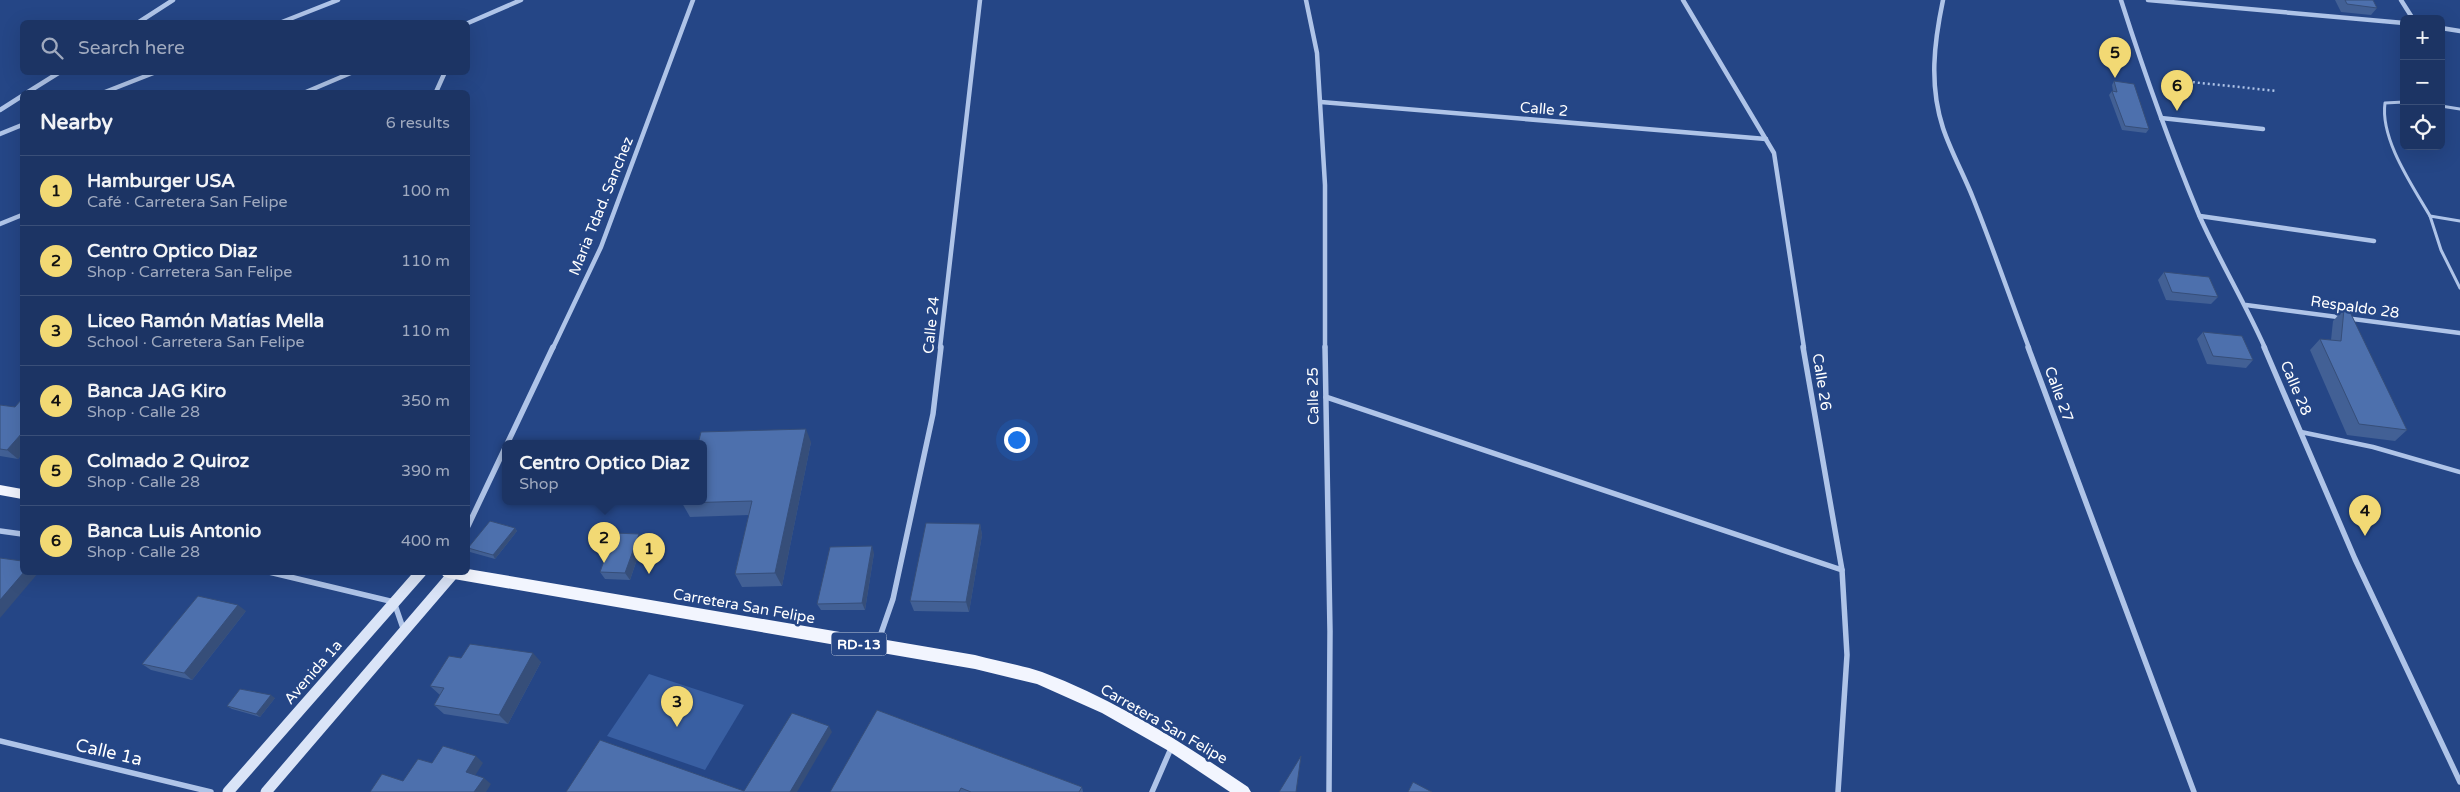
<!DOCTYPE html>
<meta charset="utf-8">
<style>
:root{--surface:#1c3464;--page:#253c6a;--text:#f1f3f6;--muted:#a0aabf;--line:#3a4f78;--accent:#f2d974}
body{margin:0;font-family:"Varela Round",sans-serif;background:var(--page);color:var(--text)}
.controls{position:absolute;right:15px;top:15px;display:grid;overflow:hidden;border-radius:8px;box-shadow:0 5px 20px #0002}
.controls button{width:45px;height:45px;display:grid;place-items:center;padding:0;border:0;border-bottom:1px solid var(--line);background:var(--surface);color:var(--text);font:25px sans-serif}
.you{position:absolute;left:1016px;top:439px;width:18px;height:18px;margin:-12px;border:4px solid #fff;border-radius:50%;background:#1a73e8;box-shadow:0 0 0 8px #1a73e833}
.badge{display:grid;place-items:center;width:32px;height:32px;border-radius:50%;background:var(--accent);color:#111;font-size:16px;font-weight:700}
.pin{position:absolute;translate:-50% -41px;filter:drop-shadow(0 1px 2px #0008)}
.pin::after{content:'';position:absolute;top:26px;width:18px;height:15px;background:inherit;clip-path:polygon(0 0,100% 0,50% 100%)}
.popup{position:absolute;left:502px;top:440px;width:205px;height:65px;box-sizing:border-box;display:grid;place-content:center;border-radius:8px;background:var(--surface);filter:drop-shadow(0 1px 4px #0005);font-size:16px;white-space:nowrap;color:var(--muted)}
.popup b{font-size:19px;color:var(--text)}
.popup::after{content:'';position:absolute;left:50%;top:100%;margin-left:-10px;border:10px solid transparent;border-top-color:var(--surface)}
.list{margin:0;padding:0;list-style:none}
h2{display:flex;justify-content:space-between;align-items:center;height:65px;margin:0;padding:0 20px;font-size:21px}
h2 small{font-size:16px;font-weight:400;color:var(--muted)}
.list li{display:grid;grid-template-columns:32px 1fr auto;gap:15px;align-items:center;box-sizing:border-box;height:70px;padding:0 20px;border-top:1px solid var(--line)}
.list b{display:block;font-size:19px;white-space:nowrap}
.list p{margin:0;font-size:16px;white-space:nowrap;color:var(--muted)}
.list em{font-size:16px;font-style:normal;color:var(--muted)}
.icon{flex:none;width:28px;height:28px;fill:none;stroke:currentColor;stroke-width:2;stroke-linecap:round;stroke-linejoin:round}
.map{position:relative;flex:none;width:2460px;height:792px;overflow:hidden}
.search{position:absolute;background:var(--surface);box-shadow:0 5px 20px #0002;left:20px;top:20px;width:450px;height:55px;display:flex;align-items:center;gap:12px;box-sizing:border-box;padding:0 18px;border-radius:8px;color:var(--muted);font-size:19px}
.panel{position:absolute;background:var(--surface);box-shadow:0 5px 20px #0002;left:20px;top:90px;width:450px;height:485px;border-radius:8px}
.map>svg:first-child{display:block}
</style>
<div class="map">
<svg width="2460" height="792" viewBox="0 0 2460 792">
<rect width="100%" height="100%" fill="#254686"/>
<path fill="#395fa2" d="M649,674L744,705L705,770L607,736Z"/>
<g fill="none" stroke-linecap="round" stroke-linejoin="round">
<path stroke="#afc4e8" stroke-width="2.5" stroke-dasharray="2 3" stroke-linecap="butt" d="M2163,79L2277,91"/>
<g stroke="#afc4e8" stroke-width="3">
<path d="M2404,102L2385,103C2380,139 2412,185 2430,216"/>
<path d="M2441,106L2460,109"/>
<path d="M2460,221L2430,216L2441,250L2460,288"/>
</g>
<path stroke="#afc4e8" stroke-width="4.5" d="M2301,432L2373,447L2460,472"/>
<g stroke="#afc4e8" stroke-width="4.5">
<path d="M1306,0L1317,53L1325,185V348"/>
<path d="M1683,0L1774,153L1804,348"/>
<path d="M1943,0C1934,43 1929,85 1943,128C1951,152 1964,175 1973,198C1993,248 2010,298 2029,348"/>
<path d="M2121,0C2144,72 2170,145 2199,215C2219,260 2245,303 2265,348"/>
<path d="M2148,0L2404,23"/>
<path d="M2401,0L2413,19"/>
<path d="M139,22L173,0"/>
<path d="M282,22L338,0"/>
<path d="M468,23L521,0"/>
<path d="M2441,28L2460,31"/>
<path d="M28,92L60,72"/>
<path d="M105,92L156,72"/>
<path d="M306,92L353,72"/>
<path d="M436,92L445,72"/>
<path d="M1321,102L1766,139"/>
<path d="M0,110L22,96"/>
<path d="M2161,118L2263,129"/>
<path d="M0,134L22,125"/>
<path d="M2200,216L2374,241"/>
<path d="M0,224L22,215"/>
<path d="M2246,305L2460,333"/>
<path d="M553,348L601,247L693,0"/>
<path d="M940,348L980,0"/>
</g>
<g stroke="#afc4e8" stroke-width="5.5">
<path d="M1325,347L1330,631L1329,792"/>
<path d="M1803,347L1842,570L1847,655L1838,792"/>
<path d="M2028,347L2194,792"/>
<path d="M2264,347L2355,559L2460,782"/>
<path d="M1326,397L1842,570"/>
<path d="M507,444L553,347"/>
<path d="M468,526L505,448"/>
<path d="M0,531L22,534"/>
<path d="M269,572L394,602L404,631"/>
<path d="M877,645L893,599L933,414L941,347"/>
<path d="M0,741L211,792"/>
<path d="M1152,792L1172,746"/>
</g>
<g stroke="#dae4f7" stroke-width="11">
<path d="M228,792L421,572"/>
<path d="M266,792L453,574"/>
</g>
<g fill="#f2f5fe" fill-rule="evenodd">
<path d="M0,485L22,489V499L0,495Z"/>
<path d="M468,569L975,655C997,661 1021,665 1042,672C1116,700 1183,743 1248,787L1251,792H1230L1167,750L1102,713L1037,684L975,669L448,578L443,576L441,572H468Z"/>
</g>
</g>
<g fill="#426095">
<path d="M2335,0H2373L2377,8L2371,15L2341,12Z"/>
<path d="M2114,81L2149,129L2146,133L2122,130L2109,95L2112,91H2113L2112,85Z"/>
<path d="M2164,272L2218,297L2211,304L2166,300L2158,280Z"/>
<path d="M2344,309L2407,430L2395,441L2347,435L2310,350L2320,339L2331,340L2333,321Z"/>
<path d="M2203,332L2253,360L2246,368L2207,364L2197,339Z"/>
<path d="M22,399V454L18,459L0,456V405L15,407Z"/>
<path d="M811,442L782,586L742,587L735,574L749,515L690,517L682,503Z"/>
<path d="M980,524L982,535L969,612L914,611L910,601Z"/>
<path d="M515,528L517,531L495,559L470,552L468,548Z"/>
<path d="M643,541L630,580L605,579L600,572Z"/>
<path d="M874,553L865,610H821L817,604Z"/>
<path d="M246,611L192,680L151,670L142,664Z"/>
<path d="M461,658L541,662L508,724L444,714L434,705L440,695L430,686Z"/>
<path d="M275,698L260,717L232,709L227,706Z"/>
<path d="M877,710L1082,787L1083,792H830Z"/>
</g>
<g fill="#364e79">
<path d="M806,429L811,442L782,586L775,573Z"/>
<path d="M22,433V454L18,459L7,450Z"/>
<path d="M980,524L982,535L969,612L966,602Z"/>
<path d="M515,528L517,531L495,559L493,555Z"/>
<path d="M639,534L643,541L630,580L625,573Z"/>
<path d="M872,546L874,553L865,610L862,603Z"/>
<path d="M24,572H39L0,618V600Z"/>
<path d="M238,605L246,611L192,680L184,673Z"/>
<path d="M533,653L541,662L508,724L499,715Z"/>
<path d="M271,695L275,698L260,717L256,714Z"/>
<path d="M829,726L832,732L797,792H790Z"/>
<path d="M476,756L483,763L473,779L466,772Z"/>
<path d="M484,778L491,784L486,792H474Z"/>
</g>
<g fill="#4d70ad" stroke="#364e79">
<path d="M2345,0H2373L2377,8L2347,4Z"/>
<path d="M2114,81L2134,84L2149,129L2125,126L2112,91L2117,92Z"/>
<path d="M2164,272L2209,277L2218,297L2172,292Z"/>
<path d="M2344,309L2349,310L2407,430L2359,424L2320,339L2341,341Z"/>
<path d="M2203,332L2242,336L2253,360L2213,356Z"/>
<path d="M22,399V433L7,450L0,449V405L15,407Z"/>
<path d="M806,429L775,573L735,574L752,501L682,503L683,502H703V444H698L701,432Z"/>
<path d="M490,521L515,528L493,555L468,548Z"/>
<path d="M926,523L980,524L966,602L910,601Z"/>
<path d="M614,533L639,534L625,573L600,572Z"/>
<path d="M872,546L862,603L817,604L830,547Z"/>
<path d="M0,558L22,561V572H24L0,600Z"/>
<path d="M198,596L238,605L184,673L142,664Z"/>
<path d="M470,644L533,653L499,715L434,705L444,688L430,686L449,656L461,658Z"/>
<path d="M240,689L271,695L256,714L227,706Z"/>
<path d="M877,710L1082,787L1079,792H971L961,788L959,792H830Z"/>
<path d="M792,713L829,726L790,792H566L600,740L744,791Z"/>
<path d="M443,746L476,756L466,772L484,778L474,792H370L382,774L403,781L418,759L432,763Z"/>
<path d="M1301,756L1296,792H1279Z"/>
<path d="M1413,782L1432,792H1408Z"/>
</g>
<g text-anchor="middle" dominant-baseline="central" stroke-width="5" stroke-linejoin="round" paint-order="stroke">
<rect fill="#254686" stroke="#bec8db" stroke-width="1" x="831.5" y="632.5" width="55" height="23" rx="4"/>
<g font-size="14" font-weight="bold" fill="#fff">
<text x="859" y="644">RD-13</text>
</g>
<g font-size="15" fill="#fff" stroke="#254686">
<text transform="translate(1544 109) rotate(5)">Calle 2</text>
<text transform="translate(601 206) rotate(-68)">Maria Tdad. Sanchez</text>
<text transform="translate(2355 307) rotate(8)">Respaldo 28</text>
<text transform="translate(931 325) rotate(-84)">Calle 24</text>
<text transform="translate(1822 382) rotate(81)">Calle 26</text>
<text transform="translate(2296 388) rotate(67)">Calle 28</text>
<text transform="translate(2059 394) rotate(70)">Calle 27</text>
<text transform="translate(1313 396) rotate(-91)">Calle 25</text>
<text transform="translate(744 606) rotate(10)">Carretera San Felipe</text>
<text transform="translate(313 672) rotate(-49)">Avenida 1a</text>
<text transform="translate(1164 724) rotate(30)">Carretera San Felipe</text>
</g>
<g font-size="18" fill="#fff" stroke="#254686">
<text transform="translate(109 752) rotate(13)">Calle 1a</text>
</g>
</g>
</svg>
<div class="controls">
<button>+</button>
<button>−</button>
<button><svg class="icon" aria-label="locate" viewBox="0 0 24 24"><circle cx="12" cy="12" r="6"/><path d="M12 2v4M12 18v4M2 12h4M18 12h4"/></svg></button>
</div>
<div class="you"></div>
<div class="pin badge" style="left:649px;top:574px">1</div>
<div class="pin badge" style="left:604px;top:563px">2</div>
<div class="popup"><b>Centro Optico Diaz</b>Shop</div>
<div class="pin badge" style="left:677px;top:727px">3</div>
<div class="pin badge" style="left:2365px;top:536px">4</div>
<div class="pin badge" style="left:2115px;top:78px">5</div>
<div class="pin badge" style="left:2177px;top:111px">6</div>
<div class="search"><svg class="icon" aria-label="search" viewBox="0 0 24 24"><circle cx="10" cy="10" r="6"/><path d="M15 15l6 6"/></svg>Search here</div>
<section class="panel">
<h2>Nearby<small>6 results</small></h2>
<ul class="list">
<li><span class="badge">1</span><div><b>Hamburger USA</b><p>Café · Carretera San Felipe</p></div><em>100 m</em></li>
<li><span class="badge">2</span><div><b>Centro Optico Diaz</b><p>Shop · Carretera San Felipe</p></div><em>110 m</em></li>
<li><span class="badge">3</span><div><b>Liceo Ramón Matías Mella</b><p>School · Carretera San Felipe</p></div><em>110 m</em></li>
<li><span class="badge">4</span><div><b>Banca JAG Kiro</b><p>Shop · Calle 28</p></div><em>350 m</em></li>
<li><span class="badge">5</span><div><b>Colmado 2 Quiroz</b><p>Shop · Calle 28</p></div><em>390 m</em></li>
<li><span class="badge">6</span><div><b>Banca Luis Antonio</b><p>Shop · Calle 28</p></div><em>400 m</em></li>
</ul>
</section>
</div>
